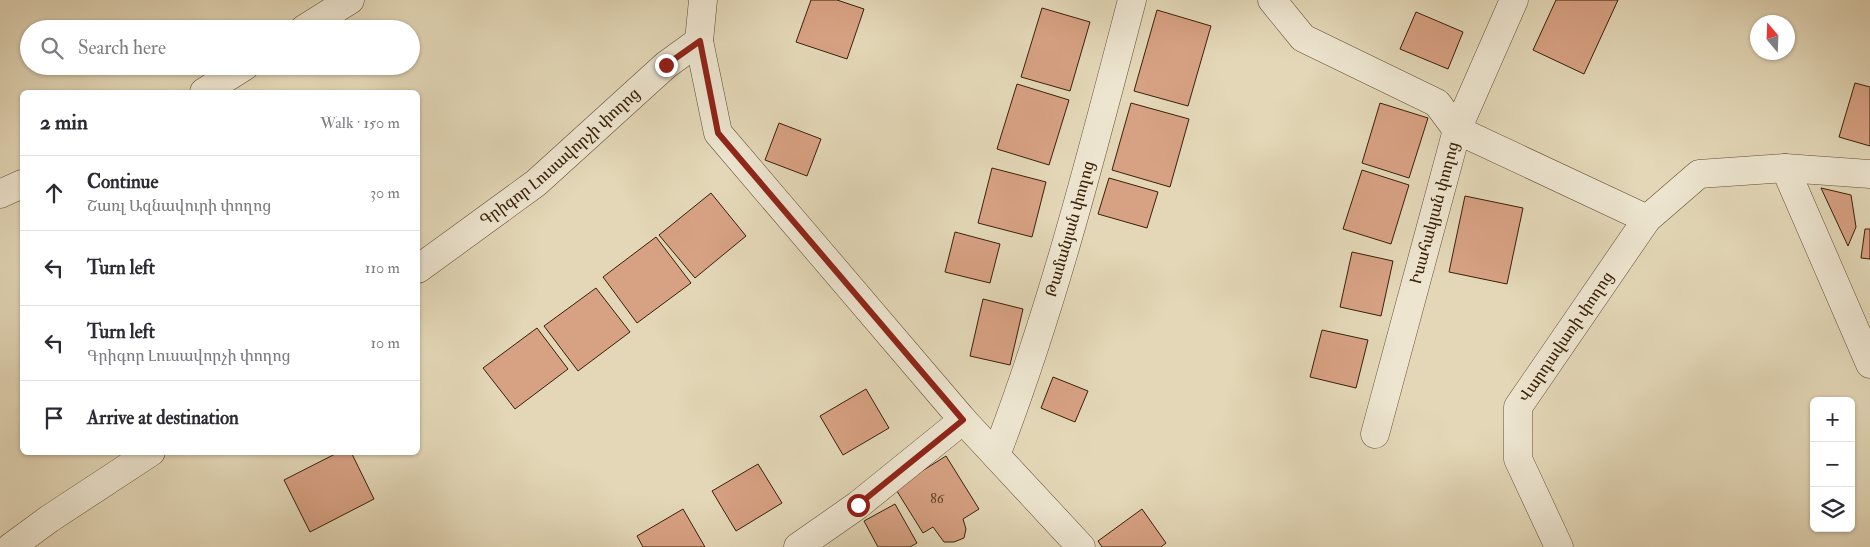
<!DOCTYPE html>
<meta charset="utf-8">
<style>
:root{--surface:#fff;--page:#f7f7f7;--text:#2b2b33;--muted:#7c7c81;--line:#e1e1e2}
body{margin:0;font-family:"IM FELL Double Pica","Noto Serif Armenian",serif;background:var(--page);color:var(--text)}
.controls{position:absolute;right:15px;bottom:15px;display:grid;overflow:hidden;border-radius:8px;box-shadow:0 1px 4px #0004}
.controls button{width:45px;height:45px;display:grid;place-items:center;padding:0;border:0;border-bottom:1px solid var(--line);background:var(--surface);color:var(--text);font:25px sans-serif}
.compass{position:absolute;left:1750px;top:15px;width:45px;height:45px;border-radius:50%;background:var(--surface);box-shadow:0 1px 4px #0004;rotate:341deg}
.stop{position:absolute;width:15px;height:15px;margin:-11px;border:4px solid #8f2418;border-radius:50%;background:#fff}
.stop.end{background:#8f2418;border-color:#fff;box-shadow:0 1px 5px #0008}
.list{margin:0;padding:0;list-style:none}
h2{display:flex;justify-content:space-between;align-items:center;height:65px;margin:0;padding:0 20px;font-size:21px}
h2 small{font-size:16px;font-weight:400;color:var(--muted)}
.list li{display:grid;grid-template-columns:32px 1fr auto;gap:15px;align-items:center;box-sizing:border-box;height:75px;padding:0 20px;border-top:1px solid var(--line)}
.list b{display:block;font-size:19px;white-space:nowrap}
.list p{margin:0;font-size:16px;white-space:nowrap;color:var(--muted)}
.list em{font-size:16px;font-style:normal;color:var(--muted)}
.icon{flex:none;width:28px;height:28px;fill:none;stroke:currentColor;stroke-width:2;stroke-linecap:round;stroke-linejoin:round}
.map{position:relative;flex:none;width:1870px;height:547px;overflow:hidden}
.search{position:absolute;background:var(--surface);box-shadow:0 1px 4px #0004;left:20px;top:20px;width:400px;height:55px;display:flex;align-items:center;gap:12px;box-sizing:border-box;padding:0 18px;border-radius:28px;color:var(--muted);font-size:19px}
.panel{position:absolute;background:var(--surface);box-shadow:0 1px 4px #0004;left:20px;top:90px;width:400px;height:365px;border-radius:8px}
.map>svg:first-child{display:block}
</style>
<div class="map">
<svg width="1870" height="547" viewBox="0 0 1870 547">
<rect width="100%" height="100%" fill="#e3d7b7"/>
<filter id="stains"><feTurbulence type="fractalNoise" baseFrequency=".004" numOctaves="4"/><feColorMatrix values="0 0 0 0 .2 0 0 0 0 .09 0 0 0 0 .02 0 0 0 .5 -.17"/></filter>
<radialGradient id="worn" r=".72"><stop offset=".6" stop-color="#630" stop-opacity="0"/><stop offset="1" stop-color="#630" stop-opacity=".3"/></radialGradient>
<g fill="#d7a183" stroke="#392006">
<path d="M811,0H837L864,9L847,59L796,42Z"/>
<path d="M1556,0H1618L1584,74L1533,50Z"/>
<path d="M1042,8L1090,22L1070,91L1021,77Z"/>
<path d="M1157,10L1211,26L1188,106L1134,91Z"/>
<path d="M1416,12L1463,32L1448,69L1400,49Z"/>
<path d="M1855,83L1870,87V146L1839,137Z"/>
<path d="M1017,84L1069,100L1049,165L997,149Z"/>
<path d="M1131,103L1189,119L1170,187L1112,170Z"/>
<path d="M1380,103L1428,118L1409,178L1362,163Z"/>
<path d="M779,123L821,139L807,176L765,160Z"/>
<path d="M992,168L1046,182L1032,237L978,223Z"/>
<path d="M1362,170L1409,185L1391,244L1343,229Z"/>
<path d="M1109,178L1158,192L1147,228L1098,214Z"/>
<path d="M1821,188L1851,195L1856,227L1848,246Z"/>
<path d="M711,193L746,236L695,278L659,235Z"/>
<path d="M1465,196L1523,208L1507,284L1449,272Z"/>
<path d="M1865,229H1870V259L1861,258Z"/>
<path d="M955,232L1000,244L990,283L945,272Z"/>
<path d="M656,237L691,283L637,323L603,277Z"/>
<path d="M1352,252L1393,261L1381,316L1340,307Z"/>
<path d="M596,288L630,332L578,371L544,326Z"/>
<path d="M983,299L1023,309L1010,365L970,356Z"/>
<path d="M537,328L568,369L515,409L483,368Z"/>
<path d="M1322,330L1368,340L1356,388L1310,377Z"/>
<path d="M1053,377L1088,391L1075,422L1041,408Z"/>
<path d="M866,389L889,428L843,455L820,416Z"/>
<path d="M339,452H351L374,499L310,532L284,480Z"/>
<path d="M946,456L979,509L963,519L966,529L964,538L954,542H944L933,527L923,533L895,488Z"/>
<path d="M758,464L782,503L736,531L712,491Z"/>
<path d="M895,504L917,543L910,547H878L864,521Z"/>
<path d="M683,509L705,547H643L637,536Z"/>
<path d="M1142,509L1166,543L1161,547H1102L1098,541Z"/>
</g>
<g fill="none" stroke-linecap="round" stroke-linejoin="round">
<g stroke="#644e32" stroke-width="29">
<g id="minor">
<path d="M703,0L699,41L718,133L963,420L1081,547"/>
<path d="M1272,0L1303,38L1437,103L1457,130L1647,219"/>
<path d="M304,29L350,0"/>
<path d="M204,92L245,66"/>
<path d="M1785,168L1870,364"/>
<path d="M0,194L22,184"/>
<path id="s1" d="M418,269L536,183L666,65L699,41"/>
<path id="s2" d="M1375,434L1457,130L1514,0"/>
<path id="s3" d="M996,455C1053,307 1092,153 1132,0"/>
<path d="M11,547L49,519L151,452"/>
<path d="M798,547L858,505L963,420"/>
<path id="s4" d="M1559,547L1518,459V407L1647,219L1699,174L1785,168L1870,174"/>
</g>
</g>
<use href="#minor" stroke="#ede5d0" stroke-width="28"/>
</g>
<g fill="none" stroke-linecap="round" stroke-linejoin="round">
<path stroke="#8f2418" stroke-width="6" d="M666,65L700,41L718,133L963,420L858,505"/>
</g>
<g text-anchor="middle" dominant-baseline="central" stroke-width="5" stroke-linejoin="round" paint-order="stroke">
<g font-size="14" fill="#604025">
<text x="937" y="498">86</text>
</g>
<g font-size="16" fill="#392006" stroke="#ede5d0">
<text stroke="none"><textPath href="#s1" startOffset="181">Գրիգոր Լուսավորչի փողոց</textPath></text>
<text stroke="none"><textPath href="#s2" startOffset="229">Իսահակյան փողոց</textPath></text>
<text stroke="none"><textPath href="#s3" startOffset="238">Թամանյան փողոց</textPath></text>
<text stroke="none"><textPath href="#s4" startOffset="234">Վարդավառի փողոց</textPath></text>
</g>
</g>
<rect width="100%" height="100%" filter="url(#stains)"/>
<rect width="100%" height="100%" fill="url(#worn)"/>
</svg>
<div class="controls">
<button>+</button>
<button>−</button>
<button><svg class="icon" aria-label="layers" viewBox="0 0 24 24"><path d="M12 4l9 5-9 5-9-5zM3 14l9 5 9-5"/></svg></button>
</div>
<svg class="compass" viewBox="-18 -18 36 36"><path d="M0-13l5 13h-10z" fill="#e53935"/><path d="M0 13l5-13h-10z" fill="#7c7c81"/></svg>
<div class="stop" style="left:858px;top:505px"></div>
<div class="stop end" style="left:666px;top:65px"></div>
<div class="search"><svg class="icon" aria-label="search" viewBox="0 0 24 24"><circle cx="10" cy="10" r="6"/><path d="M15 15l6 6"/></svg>Search here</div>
<section class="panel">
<h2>2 min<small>Walk · 150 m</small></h2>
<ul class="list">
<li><svg class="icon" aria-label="ahead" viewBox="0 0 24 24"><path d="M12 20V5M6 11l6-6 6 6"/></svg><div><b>Continue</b><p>Շառլ Ազնավուրի փողոց</p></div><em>30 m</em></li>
<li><svg class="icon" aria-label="left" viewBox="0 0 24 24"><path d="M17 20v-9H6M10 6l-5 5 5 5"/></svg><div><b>Turn left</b></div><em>110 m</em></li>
<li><svg class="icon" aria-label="left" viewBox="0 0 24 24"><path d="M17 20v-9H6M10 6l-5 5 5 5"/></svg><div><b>Turn left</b><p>Գրիգոր Լուսավորչի փողոց</p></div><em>10 m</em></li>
<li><svg class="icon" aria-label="arrive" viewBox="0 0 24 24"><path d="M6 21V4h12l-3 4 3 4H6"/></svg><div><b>Arrive at destination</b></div></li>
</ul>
</section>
</div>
